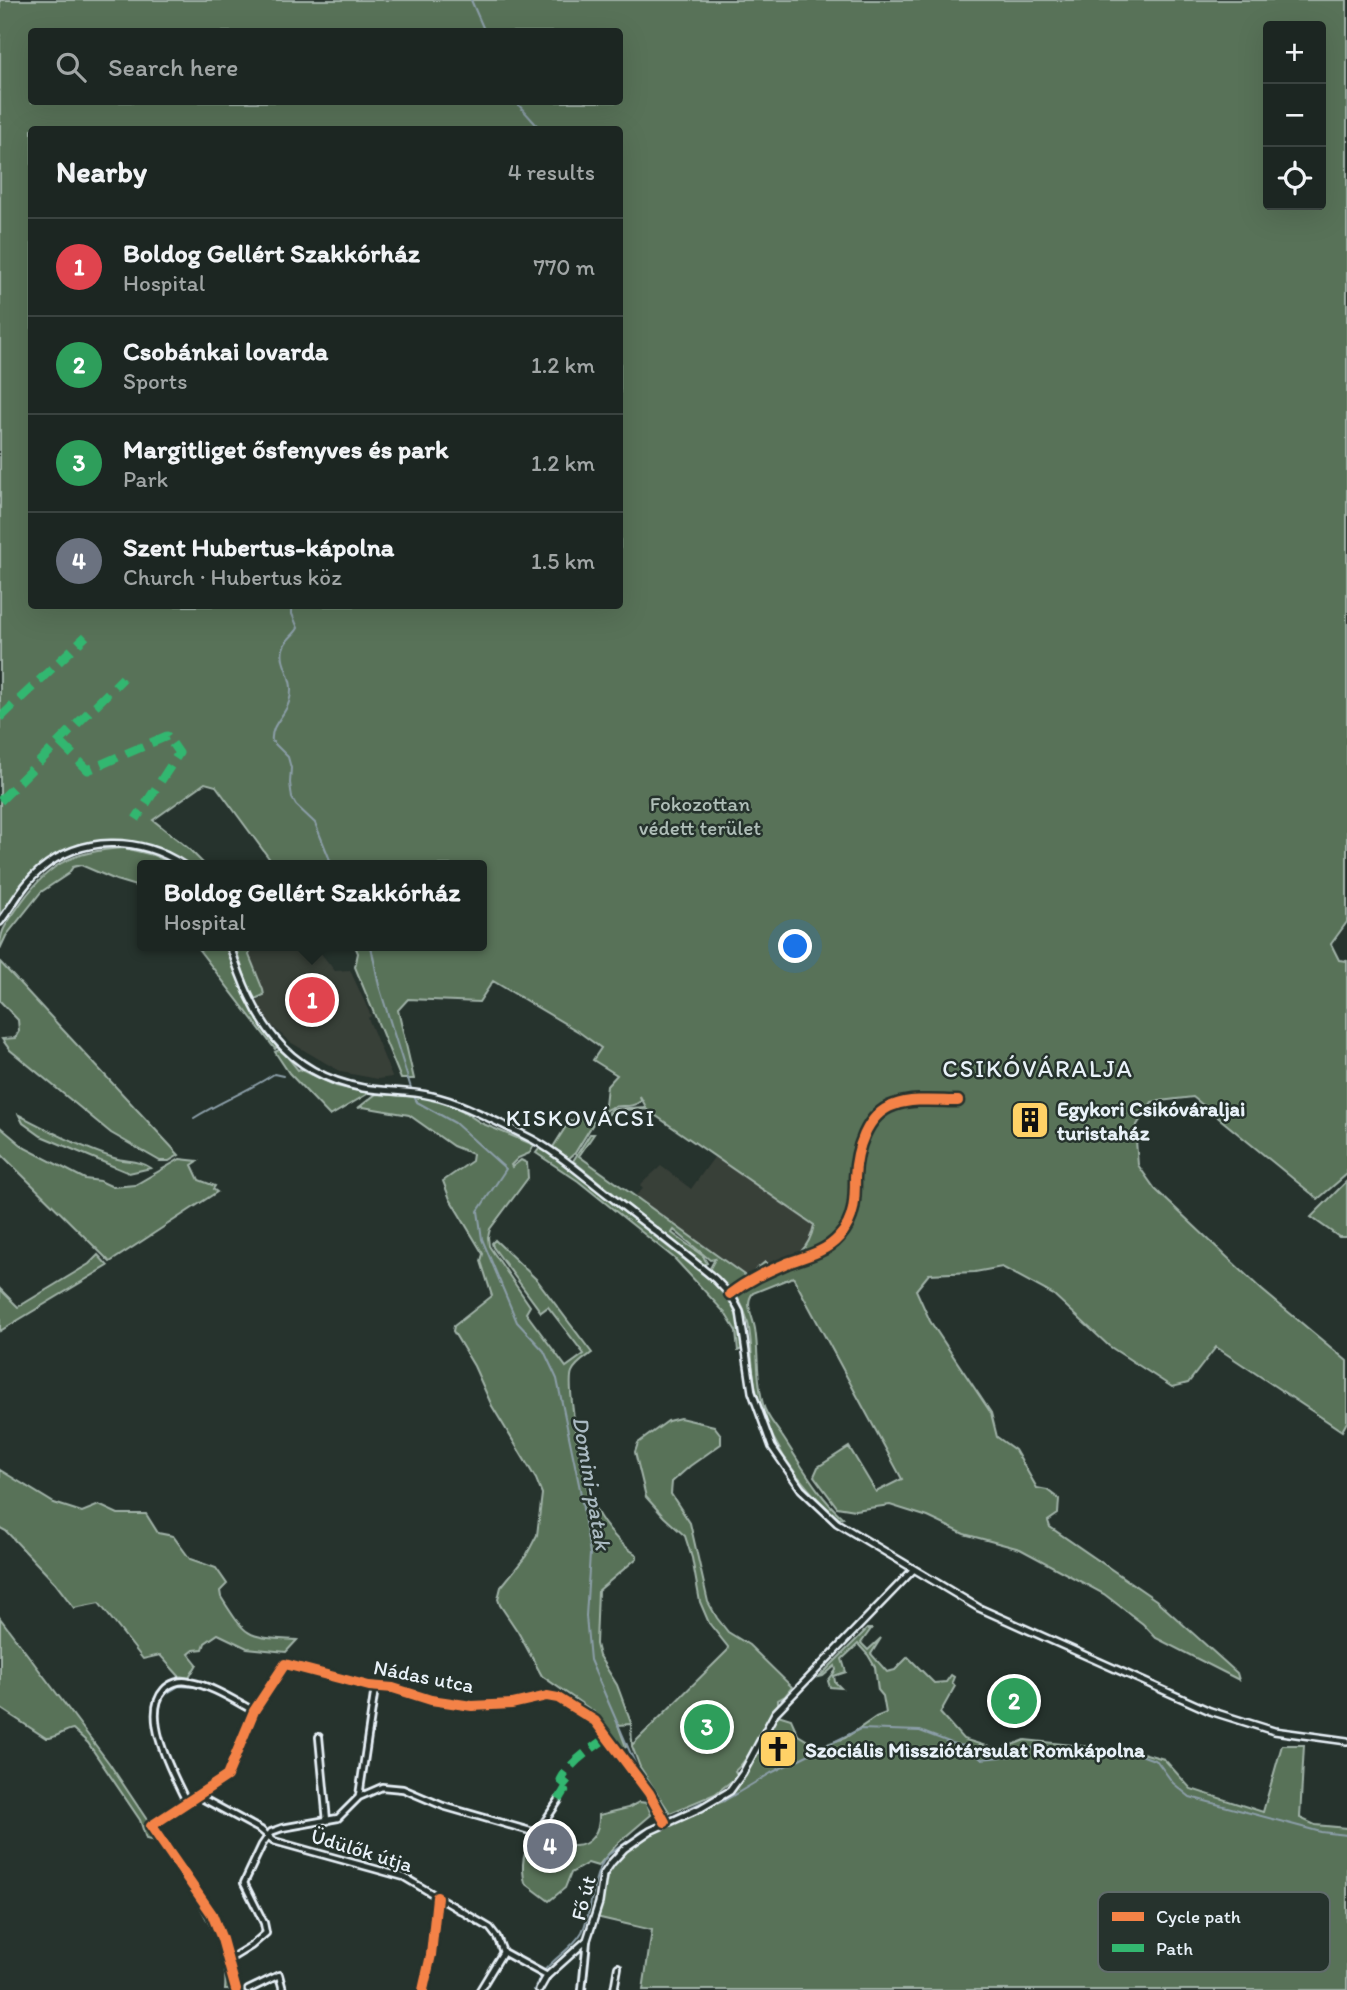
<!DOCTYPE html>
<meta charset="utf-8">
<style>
:root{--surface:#1c2622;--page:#29322f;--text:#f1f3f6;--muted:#a0a5a5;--line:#3a4340;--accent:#0b8043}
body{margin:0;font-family:Itim,sans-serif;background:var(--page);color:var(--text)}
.controls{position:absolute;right:21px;top:21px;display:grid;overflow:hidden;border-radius:7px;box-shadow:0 7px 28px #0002}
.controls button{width:63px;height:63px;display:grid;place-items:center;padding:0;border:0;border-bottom:2px solid var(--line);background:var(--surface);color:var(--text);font:35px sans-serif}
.you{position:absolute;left:796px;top:947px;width:24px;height:24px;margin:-18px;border:5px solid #fff;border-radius:50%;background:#1a73e8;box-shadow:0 0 0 10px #1a73e833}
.badge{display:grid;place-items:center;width:46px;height:46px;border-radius:50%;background:var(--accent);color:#fff;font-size:23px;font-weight:700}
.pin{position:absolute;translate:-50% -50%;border:4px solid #fff;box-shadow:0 2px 7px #0006}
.popup{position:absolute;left:137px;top:860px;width:350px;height:91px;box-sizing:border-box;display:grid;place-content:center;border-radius:7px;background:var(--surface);filter:drop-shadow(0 2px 5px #0005);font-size:23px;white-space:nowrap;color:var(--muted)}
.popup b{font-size:26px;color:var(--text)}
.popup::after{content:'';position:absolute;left:50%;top:100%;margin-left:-14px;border:14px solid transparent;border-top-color:var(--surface)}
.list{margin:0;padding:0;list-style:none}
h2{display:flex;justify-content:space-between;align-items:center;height:91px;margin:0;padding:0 28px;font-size:30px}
h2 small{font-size:23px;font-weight:400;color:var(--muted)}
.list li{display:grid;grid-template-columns:46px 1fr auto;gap:21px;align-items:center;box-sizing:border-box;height:98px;padding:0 28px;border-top:2px solid var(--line)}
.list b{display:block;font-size:26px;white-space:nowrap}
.list p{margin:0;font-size:23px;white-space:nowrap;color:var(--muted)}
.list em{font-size:23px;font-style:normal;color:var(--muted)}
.icon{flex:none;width:38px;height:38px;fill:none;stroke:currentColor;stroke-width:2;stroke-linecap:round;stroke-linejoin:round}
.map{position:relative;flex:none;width:1347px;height:1990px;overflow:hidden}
.search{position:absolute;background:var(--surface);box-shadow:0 7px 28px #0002;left:28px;top:28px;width:595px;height:77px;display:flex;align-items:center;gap:18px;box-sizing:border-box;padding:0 24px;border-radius:7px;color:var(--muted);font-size:26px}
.panel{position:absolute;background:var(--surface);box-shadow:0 7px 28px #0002;left:28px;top:126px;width:595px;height:483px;border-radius:7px}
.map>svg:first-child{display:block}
</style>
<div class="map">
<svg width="1347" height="1990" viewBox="0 0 1347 1990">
<rect width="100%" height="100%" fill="#26332d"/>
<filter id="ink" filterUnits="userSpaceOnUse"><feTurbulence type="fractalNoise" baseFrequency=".0143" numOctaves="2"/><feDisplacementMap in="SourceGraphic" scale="14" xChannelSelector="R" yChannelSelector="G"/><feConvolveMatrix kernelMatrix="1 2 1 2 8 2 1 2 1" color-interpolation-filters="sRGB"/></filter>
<g filter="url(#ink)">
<g fill="#393f38">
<path d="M257,946H315L335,971L350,970L371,1016L368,1018L392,1077L378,1079L341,1072L290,1042L263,1018L255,1004L265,995L248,951Z"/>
<path d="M715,1156L814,1225L812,1237L804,1249L791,1261L772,1266L765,1262L747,1278L634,1197L643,1189L640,1185L661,1166L691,1189Z"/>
</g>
<g fill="#597258" stroke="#a0b2a8" stroke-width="2" fill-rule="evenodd">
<path d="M0,0H1347V922L1331,944L1339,960L1347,961V1174L1318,1199L1193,1097L1152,1102L1135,1128L1138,1165L1155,1189L1262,1290L1347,1361V1422L1342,1431L1216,1347L1188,1383L1172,1387L1109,1346L1054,1295L1002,1267L975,1272L929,1274L916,1290L930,1321L991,1413L997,1437L1015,1450L1037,1488L1047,1490L1059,1499L1058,1514L1048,1521L1050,1527L1156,1600L1237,1673L1239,1680L1156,1638L1143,1624L1104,1594L1020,1549L964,1534L928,1517L890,1505L855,1510L837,1507L814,1476L818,1467L849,1447L876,1492L902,1479L793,1277L753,1293C744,1304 753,1316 755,1329C759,1354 756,1379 763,1404C766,1416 775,1425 782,1436C801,1464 817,1495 843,1518L839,1519C797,1483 766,1440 755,1385C749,1355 755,1323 737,1297V1294L751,1285V1281L734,1291L730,1290L709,1270L715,1259L710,1260L674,1230L672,1233L703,1256L707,1263L703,1265L573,1161L590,1134H594L579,1156L747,1277L765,1262L772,1266C796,1259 809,1250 814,1225L646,1109L615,1110L609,1114L608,1112L612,1109L646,1107L640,1096L641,1101C625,1113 616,1096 596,1119L605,1105L607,1086L617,1075L593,1060L601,1048L579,1032L493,981L479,1002L408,999L398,1010L414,1079H401L355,967L358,953L355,946H482V865H274L216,786L205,783L153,820L188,848L205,865C200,865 193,866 189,865C175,862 164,850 150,847C132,842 115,843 97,846C45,857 29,883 0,924ZM1268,26H1321V205H1268ZM32,32H620V102H32ZM32,130H620V606H32Z"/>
<path d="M124,848L153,855L176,865H142V888L116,880L81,865L73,867L68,874L41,892L6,936L0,949C0,930 6,925 16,910C46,865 70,851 124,848Z"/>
<path d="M196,946H228C240,988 250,1012 277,1047L275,1049Z"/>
<path d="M235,946H259L251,950L249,955L263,990L264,995L255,999L252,998Z"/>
<path d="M0,962L179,1155L169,1161H160L111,1133L10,1050L2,1039L15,1038L19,1031L18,1020L0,1001Z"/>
<path d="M281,1049L298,1070L300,1069L336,1086L369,1093L330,1116L289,1073L275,1052Z"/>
<path d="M376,1094L423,1097L441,1101L461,1110L481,1123L534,1145L530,1153L518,1158L511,1165L512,1167L521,1160L527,1163L528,1178L490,1229L488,1237L489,1246L530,1306L526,1313L566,1367L584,1354L548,1307L541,1312L493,1247L492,1243L495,1240L537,1280L592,1353C585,1358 575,1364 572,1372C566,1387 584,1483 592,1501C600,1522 618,1543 637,1555V1558L598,1591L596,1644L599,1656L617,1685L631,1723L632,1745L727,1651L728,1647L709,1623L700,1602L692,1558L685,1536L664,1517L646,1497L635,1452L638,1443L661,1426L668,1421L680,1418L714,1426L721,1435V1444L690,1466L672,1482L671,1494L690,1523L708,1602L717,1618L728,1632L749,1645L792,1687L785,1696L778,1700V1704C762,1724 754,1754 735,1771L738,1776L715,1794L670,1813L640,1767L632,1746L631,1724L618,1725L626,1747L620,1750L602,1728L594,1712L542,1676L518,1632L500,1605L498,1599L501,1587L526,1556L537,1535L542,1494L536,1479L492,1406L474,1366L453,1331L454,1326L492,1296L481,1261L483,1254L450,1199L443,1181L472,1161L473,1154L453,1146L409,1115L363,1107L358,1108Z"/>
<path d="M578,1113L594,1122L575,1153L567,1160L553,1147L570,1120L573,1121Z"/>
<path d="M19,1115C50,1131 82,1148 114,1158C127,1162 140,1160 151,1168L129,1173L41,1136L23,1123Z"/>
<path d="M0,1127L25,1148L85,1179L100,1181L113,1187L135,1185L180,1159L198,1161L192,1165L199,1180L215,1186L213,1189L217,1192L110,1262L0,1153Z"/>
<path d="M539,1149H544L719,1287C737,1308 739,1321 744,1348L738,1351L736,1331L725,1313L674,1258L578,1181L536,1153Z"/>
<path d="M1347,1181V1237H1339L1311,1217Z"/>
<path d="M98,1255L108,1266L0,1331V1289L18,1307L89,1264Z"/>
<path d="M0,1470L54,1503L82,1512L99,1505L118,1514H146L158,1533L173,1536L190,1559L216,1568L227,1584L220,1591L221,1597C248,1640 247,1637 297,1640L286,1652L247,1648L218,1634L205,1643L203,1649L194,1650L189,1654L197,1664L189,1678L179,1676L160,1655L143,1659L99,1603L74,1608L55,1583L6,1531L0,1528Z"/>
<path d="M0,1618L109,1763L207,1910L216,1929L234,1990H225C230,1939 183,1881 155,1841L146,1839L140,1820L88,1743L73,1729C64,1730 55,1739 46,1738L0,1708Z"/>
<path d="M867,1629H871L861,1643L868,1650L881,1638L871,1654L887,1672L895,1670L908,1657L934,1683L946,1682L951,1675L954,1677L952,1682L955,1686L940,1713L963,1739L999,1750L1025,1740L1139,1752L1164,1759L1191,1789L1263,1812L1282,1745H1304L1300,1818L1315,1825L1347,1828V1990H643L652,1930L596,1917L610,1866L643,1837L673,1822L724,1801L739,1784L778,1715L791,1719L798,1735L818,1747L845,1738L876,1717L886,1713L883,1696L878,1690L875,1667L868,1655L858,1644L842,1659L846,1672L834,1676L835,1682L841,1688L830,1687L828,1681L836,1670L835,1666L823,1676L819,1677Z"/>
<path d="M639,1802L647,1803L651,1815L618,1843L598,1866L588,1863L571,1873L565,1888L549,1901L525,1883C521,1867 523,1850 534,1837C541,1841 543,1839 551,1840C558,1841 565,1846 573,1846C591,1847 600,1830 599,1815L628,1808Z"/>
</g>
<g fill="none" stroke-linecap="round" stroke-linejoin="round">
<g stroke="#8b9ea8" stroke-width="2">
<path d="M471,0L485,32"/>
<path d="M516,102L541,130"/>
<path d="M292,606V614L298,628C294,636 285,639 283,649C279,667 297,678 289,702C285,716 270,725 272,741L288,757L291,768L290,783L292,798L296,805L315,823L332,865"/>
<path d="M371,946L379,986L411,1088"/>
<path d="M413,1095L417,1102L455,1123L506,1169L478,1211L482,1239L517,1322L544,1351L557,1379L580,1489L590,1554L586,1616L590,1660L637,1768L670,1817"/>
<path d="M194,1118C220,1102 248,1091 274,1074L283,1076"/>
<path d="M164,1695L179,1686L194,1687"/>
<path d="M159,1716L161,1700"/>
<path d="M714,1803L724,1801L771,1773L860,1729L920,1731L957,1745L968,1746L981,1759L1012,1756L1037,1746L1138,1754L1157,1761L1173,1783L1190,1797L1321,1832L1347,1835"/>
<path d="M534,1990C537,1984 539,1977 544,1971C555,1957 573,1948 582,1932C594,1909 590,1875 608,1855L642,1831L702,1802"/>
</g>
<g stroke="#e8f1f8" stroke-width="10">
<g id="minor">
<path d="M730,1294C748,1280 766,1272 787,1263C804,1257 826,1252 839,1237C855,1220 855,1199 855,1177C856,1151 866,1114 894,1105C913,1098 938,1101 958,1101"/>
<path d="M319,1737L327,1821"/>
<path d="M198,1796L261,1830L274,1841L404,1877L490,1928L497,1937L503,1952L547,1976"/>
<path d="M359,1796L375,1688"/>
<path d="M187,1803C174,1776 140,1716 164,1690C170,1683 180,1680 189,1682C211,1685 235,1701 254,1711"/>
<path d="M228,1960L251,1946L266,1933L264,1923L244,1883L262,1845L271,1832L282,1828L338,1818L359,1797L382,1787L403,1789L443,1806L537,1833L559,1800"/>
<path d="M236,1990L222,1939L212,1914L151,1826L227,1776L254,1711L285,1664L369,1686L393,1688L431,1700L472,1706L512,1704L547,1696L558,1698L595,1721L649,1793L665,1822"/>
<path d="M248,1990L279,1975L283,1990"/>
<path d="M423,1990L431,1955L437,1897"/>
<path d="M480,1990L503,1952"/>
<path d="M582,1990L587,1940"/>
<path d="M614,1990L618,1967"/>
</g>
</g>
<g stroke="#e8f1f8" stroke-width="10">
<g id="secondary">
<path d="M0,922C13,905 23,884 40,870C81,835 140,836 183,865"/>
<path d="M230,946C253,1017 282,1073 363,1088C386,1092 409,1090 432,1096C461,1102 496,1122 524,1135C555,1150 580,1173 607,1194C643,1222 680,1249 715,1279L732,1297L740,1312L752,1392L772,1447L801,1489L837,1523L979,1608L1210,1711L1274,1731L1347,1741"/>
<path d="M539,1990L547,1976L587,1940L599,1903L603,1875L612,1862L624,1849L650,1831L701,1808L730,1791L743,1773L775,1713L913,1570"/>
</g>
</g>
<use href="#minor" stroke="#26332d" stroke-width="4.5"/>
<use href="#secondary" stroke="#26332d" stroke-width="5"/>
<g stroke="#33b770" stroke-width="9" stroke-dasharray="18 9" stroke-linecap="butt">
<path d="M0,718L86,636"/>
<path d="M60,742L88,770L167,736L179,753L136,819"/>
<path d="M0,801L123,678"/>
<path d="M568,1786L561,1780C571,1761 590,1750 606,1738"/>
<path d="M559,1800L566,1788"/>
</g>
<g stroke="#26332d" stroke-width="15">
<g id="cycleway">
<path d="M730,1294C748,1280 766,1272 787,1263C804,1257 826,1252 839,1237C855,1220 855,1199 855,1177C856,1151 866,1114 894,1105C913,1098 938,1101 958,1101"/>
<path d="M236,1990L222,1939L212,1914L151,1826L227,1776L254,1711L285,1664L369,1686L393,1688L431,1700L472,1706L512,1704L547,1696L558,1698L595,1721L649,1793L665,1822"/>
<path d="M423,1990L431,1955L437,1897"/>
</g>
</g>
<use href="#cycleway" stroke="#f48246" stroke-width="10"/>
</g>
</g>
<defs>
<g id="building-square" transform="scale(2.0125)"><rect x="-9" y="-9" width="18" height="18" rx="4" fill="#ffd166" stroke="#26332d"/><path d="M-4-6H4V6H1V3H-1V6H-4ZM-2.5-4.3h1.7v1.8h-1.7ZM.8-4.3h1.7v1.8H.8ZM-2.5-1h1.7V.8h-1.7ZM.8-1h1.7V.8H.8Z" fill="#111"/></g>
<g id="church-square" transform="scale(2.0125)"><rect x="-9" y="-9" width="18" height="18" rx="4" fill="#ffd166" stroke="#26332d"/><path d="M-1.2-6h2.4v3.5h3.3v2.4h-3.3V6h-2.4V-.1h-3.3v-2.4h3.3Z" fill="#111"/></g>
</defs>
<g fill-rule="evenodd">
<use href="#building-square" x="1030" y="1120"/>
<use href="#church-square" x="778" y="1749"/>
</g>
<g text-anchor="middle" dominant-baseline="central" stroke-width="5" stroke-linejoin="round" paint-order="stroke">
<g font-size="21" fill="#afbeb8" stroke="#26332d">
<text x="700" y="803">Fokozottan<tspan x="700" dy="24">védett terület</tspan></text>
</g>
<g font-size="21" font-weight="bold" fill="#e8f1f8" stroke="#26332d" text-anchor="start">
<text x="1057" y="1108">Egykori Csikóváraljai<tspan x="1057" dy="24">turistaház</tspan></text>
<text x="805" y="1749">Szociális Missziótársulat Romkápolna</text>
</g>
<g font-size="21" fill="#e8f1f8" stroke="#26332d">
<text transform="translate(424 1676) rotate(11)">Nádas utca</text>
<text transform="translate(362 1850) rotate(17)">Üdülők útja</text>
<text transform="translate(583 1898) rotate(-75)">Fő út</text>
</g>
<g font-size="23" letter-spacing="2" fill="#e8f1f8" stroke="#26332d">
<text x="581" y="1118">KISKOVÁCSI</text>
</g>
<g font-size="23" font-style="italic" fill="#aabac2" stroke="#26332d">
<text transform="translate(592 1483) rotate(80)">Domini-patak</text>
</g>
<g font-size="24" letter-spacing="2" fill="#e8f1f8" stroke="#26332d">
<text x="1038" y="1068">CSIKÓVÁRALJA</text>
</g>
</g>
<rect x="1098" y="1892" width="232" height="80" rx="10" fill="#26332d" stroke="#606c6a" stroke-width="2"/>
<rect x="1112" y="1912" width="32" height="9" fill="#f48246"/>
<rect x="1112" y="1944" width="32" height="8" fill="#33b770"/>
<g font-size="19" fill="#e8f1f8">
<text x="1156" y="1923">Cycle path</text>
<text x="1156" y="1955">Path</text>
</g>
</svg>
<div class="controls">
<button>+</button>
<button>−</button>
<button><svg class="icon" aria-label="locate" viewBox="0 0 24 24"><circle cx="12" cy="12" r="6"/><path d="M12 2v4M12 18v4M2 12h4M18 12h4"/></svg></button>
</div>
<div class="you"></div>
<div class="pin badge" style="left:312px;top:1000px;background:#e0444e">1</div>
<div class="popup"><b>Boldog Gellért Szakkórház</b>Hospital</div>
<div class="pin badge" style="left:1014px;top:1701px;background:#2e9e5b">2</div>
<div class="pin badge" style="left:707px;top:1727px;background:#2e9e5b">3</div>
<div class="pin badge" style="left:550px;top:1846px;background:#6b7280">4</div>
<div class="search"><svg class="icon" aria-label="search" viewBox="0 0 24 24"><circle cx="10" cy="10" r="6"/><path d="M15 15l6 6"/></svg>Search here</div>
<section class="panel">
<h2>Nearby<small>4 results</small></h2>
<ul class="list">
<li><span class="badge" style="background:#e0444e">1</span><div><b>Boldog Gellért Szakkórház</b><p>Hospital</p></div><em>770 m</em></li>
<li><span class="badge" style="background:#2e9e5b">2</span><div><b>Csobánkai lovarda</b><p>Sports</p></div><em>1.2 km</em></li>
<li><span class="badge" style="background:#2e9e5b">3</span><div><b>Margitliget ősfenyves és park</b><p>Park</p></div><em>1.2 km</em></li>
<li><span class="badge" style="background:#6b7280">4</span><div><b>Szent Hubertus-kápolna</b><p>Church · Hubertus köz</p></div><em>1.5 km</em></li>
</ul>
</section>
</div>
